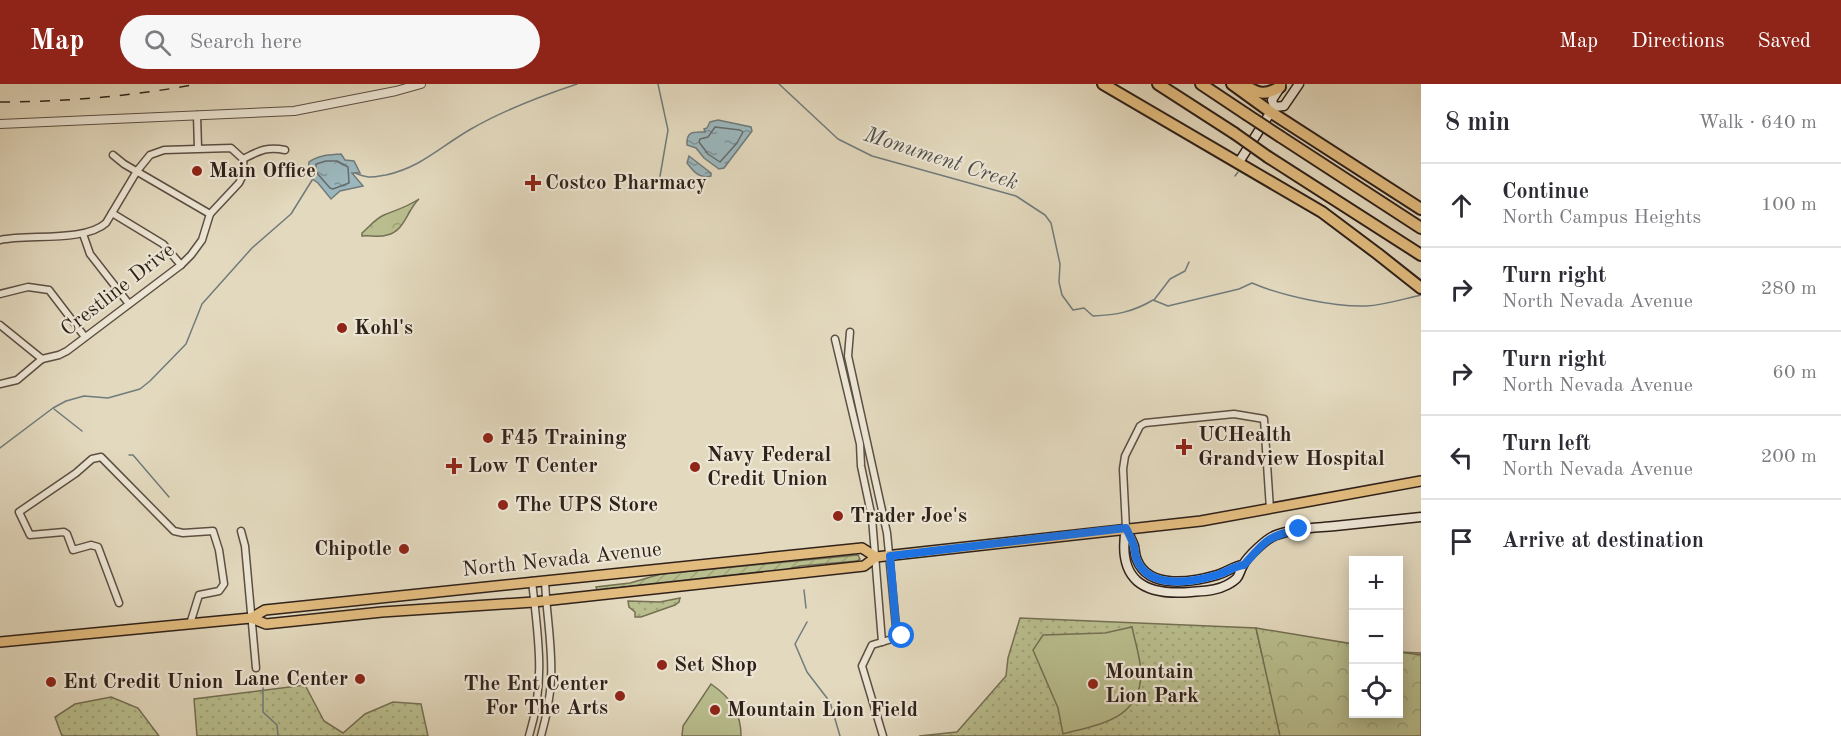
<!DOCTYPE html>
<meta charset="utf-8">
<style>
:root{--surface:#fff;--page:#f7f7f7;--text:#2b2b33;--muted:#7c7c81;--line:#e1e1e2;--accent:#8f2418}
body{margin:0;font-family:"Old Standard TT",serif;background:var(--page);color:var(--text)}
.controls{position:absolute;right:18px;bottom:18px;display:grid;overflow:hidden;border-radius:0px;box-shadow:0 3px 15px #0003}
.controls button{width:54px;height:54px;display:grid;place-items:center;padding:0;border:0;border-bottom:2px solid var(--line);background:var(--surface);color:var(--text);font:30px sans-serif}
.stop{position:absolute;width:18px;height:18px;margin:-14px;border:4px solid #1a73e8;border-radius:50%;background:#fff}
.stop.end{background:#1a73e8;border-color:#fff;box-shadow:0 2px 6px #0008}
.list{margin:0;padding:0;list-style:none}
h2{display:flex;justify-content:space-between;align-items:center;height:78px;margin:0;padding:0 24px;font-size:26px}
h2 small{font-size:20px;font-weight:400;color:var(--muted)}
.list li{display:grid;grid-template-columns:39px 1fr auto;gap:18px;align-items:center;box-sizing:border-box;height:84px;padding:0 24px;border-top:2px solid var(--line)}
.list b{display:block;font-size:22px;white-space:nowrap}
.list p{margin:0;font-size:20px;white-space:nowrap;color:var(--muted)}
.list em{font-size:20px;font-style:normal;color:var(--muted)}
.icon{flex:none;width:33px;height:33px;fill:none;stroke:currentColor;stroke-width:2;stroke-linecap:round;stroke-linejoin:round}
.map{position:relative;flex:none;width:1421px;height:652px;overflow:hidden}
header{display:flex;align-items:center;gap:36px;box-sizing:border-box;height:84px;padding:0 30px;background:var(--accent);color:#fff}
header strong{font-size:28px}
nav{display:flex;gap:33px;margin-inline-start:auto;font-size:21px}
.search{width:420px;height:54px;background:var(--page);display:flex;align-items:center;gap:15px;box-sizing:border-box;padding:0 21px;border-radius:33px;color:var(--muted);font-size:22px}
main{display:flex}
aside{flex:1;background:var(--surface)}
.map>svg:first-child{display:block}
</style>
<header>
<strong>Map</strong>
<div class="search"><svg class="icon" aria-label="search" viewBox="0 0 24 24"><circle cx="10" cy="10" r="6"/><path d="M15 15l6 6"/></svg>Search here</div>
<nav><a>Map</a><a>Directions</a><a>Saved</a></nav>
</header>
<main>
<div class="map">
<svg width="1421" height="652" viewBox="0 0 1421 652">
<defs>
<pattern id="grass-dots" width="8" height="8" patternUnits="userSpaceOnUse" patternTransform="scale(1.5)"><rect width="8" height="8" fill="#b9be8e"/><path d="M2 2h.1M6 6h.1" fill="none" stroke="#9fa37a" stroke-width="1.8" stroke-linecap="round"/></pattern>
<pattern id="park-crowns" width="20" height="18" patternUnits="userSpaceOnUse" patternTransform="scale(1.5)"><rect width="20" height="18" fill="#b9be8e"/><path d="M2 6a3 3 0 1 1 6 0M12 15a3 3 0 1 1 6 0" fill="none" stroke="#9fa37a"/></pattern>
<pattern id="garden-furrows" width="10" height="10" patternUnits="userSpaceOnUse" patternTransform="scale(1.5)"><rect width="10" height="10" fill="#b9be8e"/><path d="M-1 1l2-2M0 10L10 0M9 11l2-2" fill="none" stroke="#9fa37a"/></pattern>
<pattern id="water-ripples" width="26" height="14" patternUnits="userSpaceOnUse" patternTransform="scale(1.5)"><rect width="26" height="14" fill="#9bb7bd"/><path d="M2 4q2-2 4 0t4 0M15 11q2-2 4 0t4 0" fill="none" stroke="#7f9499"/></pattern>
</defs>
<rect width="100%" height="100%" fill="#e3d9be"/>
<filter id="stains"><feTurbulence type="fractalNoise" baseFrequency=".00333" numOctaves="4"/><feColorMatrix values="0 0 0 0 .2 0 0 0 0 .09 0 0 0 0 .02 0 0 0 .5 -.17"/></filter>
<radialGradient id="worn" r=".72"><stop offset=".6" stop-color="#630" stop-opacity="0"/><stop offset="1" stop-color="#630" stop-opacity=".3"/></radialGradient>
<g fill="url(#grass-dots)" stroke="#747054" stroke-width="1.5">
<path d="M680,514L679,518L675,521L641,533H635V528L629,523L628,517L660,518Z"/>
<path d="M1020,534L1256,544L1262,571L1354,630H1398L1399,568L1421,569V652H919L957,648L1006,592L1008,574Z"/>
<path d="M305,601L324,637L343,649L365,630L393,618L421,620L428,652H197L194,615Z"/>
<path d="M111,613L138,624L159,652H62L55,633L75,620Z"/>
</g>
<g fill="url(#park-crowns)" stroke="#747054" stroke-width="1.5">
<path d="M419,115C407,126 405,147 387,151C379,154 370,151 362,152V149C369,143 375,135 384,131C396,126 407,123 419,115Z"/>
<path d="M1256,544L1353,560L1354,630H1398L1399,568L1421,571V652H1280Z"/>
</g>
<path fill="url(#garden-furrows)" stroke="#747054" stroke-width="1.5" d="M858,471L860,475L857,477L800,482L776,488L597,506L596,503L630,499L661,490Z"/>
<g fill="#b9be8e" stroke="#747054" stroke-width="1.5">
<path d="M1132,543C1135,558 1141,575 1141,590C1140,636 1099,640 1063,650L1058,624L1033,566L1043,551L1105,549Z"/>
<path d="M711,600C730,613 741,628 741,652H682L683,642Z"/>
</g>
<g fill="url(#water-ripples)" stroke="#707b7c" stroke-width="1.5">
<path d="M718,36L751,43L752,47L724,84L719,85L704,74L696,64L687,61C686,46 695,48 705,48L704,45L707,44L710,38Z"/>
<path d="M341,70L345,76L354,77L360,89H352L363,102L340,107L331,115L318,99L308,92L309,78C318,71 330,71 341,70Z"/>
<path d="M689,72L711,89V92C699,95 694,88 687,79Z"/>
</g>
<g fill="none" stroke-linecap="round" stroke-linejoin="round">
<g stroke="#656c6c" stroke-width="1.5">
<path d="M715,43L740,46L743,48L737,59L720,78L708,70L699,58L700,55L708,53Z"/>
<path d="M326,77H337L348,83L349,99L333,105L330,104L316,88V80Z"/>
</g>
<g stroke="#707b7c" stroke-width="1.5">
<path d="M658,0L668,46L659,98"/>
<path d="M779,0L838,55L872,72L1016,112L1045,131L1051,139L1060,180L1059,198L1062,211L1073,226L1084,224L1093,232C1116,231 1133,228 1153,216L1168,222L1239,205L1252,199C1282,212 1334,223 1366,222C1385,221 1403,215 1421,211"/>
<path d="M355,89C369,95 373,93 386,91C422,83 441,62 471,45C504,26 541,12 577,0"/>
<path d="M1235,92L1238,88"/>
<path d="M1154,216L1170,195L1185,187L1189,178"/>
<path d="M54,325L82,347"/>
<path d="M0,364L53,324L66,317L84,312L108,314L140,305L150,297L186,260L202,220L252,164L291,130L314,93"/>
<path d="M129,371H133L169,413"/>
<path d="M804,506L806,524"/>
<path d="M807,538L795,560L807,588L830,618L840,652"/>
<path d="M263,591V628L277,641L278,652"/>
</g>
<g stroke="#5c4f43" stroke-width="9">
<g id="minor">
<path d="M197,31L198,64"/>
<path d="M113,71L124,80L210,130"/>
<path d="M243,75C259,67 267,62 285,66"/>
<path d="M112,129L163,160L181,181"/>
<path d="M83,150L90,170L129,220"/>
<path d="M0,156C29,150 85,158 106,139L137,87L150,71L164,66L231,64L243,75L244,89L239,99L210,130L202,156L191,171L181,181L67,267L59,271L42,275"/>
<path d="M0,210L28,203L49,206L85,253"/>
<path d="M0,241L42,275"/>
<path d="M850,248L848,272L887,449L897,553"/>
<path d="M835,255L860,360L861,382L872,434L882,558"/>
<path d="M0,300L17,296L42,275"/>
<path d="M1126,444L1123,385L1125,372L1140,342L1145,339L1234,330L1264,335L1270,425"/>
<path d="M241,447L245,462L256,584"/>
<path d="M119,519L98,463L91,461L73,466L67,450L64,448L30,451L19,428L76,389L92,375L101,373L174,447L183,449L213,447L219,466L224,500L219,507L199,511L190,540"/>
<path d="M529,652C546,597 538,553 532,497"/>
<path d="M541,652C546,634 550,615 551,596C553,563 546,529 545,496"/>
<path d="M883,652L862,582L872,561L902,552H908"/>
</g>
</g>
<g stroke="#5c4f43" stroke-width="10">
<path id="tertiary" d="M0,40L294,27L396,7L421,0"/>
</g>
<g stroke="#2f211a" stroke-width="11">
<g id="secondary">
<path d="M1274,23L1284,22L1299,0"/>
<path d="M1239,78L1274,23L1272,16L1281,2"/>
<path d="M1126,444C1117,496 1143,512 1191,508C1203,507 1216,507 1227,501C1241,493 1237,493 1243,481C1248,472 1267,454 1276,451C1295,444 1315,444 1335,442C1364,439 1392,436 1421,433"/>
<path d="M1126,445C1129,451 1132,456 1134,462C1135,467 1135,472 1137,476C1149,506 1193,498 1217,491C1227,488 1234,482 1243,481"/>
</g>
</g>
<g stroke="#2f211a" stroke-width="12">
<g id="primary">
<path d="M251,534L266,540L382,528L534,518L864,482L876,473L1201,437L1421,397"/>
<path d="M0,558L251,534L265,526L862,464L876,473"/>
</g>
</g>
<g stroke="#2f211a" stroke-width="14">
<g id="motorway">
<path d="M1103,0L1322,128L1378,170L1421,204"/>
<path d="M1158,0L1234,49"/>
<path d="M1201,0L1246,30"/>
<path d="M1232,0L1272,29L1421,125"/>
<path d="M1243,0C1257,10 1265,12 1280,3"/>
<path d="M1281,53L1421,144"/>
<path d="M1268,73L1421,171"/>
</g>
</g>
<use href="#minor" stroke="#ede6d5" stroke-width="6"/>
<use href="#tertiary" stroke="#ede6d5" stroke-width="8"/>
<use href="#secondary" stroke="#ede6d5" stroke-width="8"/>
<use href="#primary" stroke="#e2bc7f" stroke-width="9"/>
<use href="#motorway" stroke="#e2bc7f" stroke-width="10"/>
<path stroke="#2f211a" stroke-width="1.5" stroke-dasharray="10 10" stroke-linecap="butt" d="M0,18C66,18 133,12 198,0"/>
<g stroke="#2f211a" stroke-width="14" stroke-linecap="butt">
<g id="motorway-bridge">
<path d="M1246,30L1281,53"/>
<path d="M1234,49L1268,73"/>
</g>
</g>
<use href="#motorway-bridge" stroke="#e2bc7f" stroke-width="10"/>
</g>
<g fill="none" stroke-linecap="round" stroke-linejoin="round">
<path stroke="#1a73e8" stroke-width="8" d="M902,552L897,553L890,472L1126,444C1129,450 1132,456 1134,462C1135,466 1135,472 1137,476C1149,506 1193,498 1217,491C1227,488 1234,482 1244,481C1265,457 1266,453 1299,445"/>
</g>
<g fill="#8f2418" stroke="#ede6d5" stroke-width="2">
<circle cx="197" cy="87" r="6"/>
<path d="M530 90h6v6h6v6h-6v6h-6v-6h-6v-6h6z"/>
<circle cx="342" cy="244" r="6"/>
<circle cx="488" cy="354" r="6"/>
<path d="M1181 354h6v6h6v6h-6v6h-6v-6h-6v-6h6z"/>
<path d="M451 373h6v6h6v6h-6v6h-6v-6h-6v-6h6z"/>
<circle cx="695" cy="383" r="6"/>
<circle cx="503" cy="421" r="6"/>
<circle cx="838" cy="432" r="6"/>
<circle cx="404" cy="465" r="6"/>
<circle cx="662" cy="581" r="6"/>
<circle cx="360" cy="595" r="6"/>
<circle cx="51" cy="598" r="6"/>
<circle cx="1093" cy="600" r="6"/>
<circle cx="620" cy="612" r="6"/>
<circle cx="715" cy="626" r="6"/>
</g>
<g text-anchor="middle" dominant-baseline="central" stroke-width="4.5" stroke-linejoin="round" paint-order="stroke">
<g font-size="21" font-weight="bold" fill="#2f211a" stroke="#ede6d5" text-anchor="start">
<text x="209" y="87">Main Office</text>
<text x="545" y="99">Costco Pharmacy</text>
<text x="354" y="244">Kohl's</text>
<text x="1198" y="351">UCHealth<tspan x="1198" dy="24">Grandview Hospital</tspan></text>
<text x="500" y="354">F45 Training</text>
<text x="707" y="371">Navy Federal<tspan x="707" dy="24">Credit Union</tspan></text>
<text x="468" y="382">Low T Center</text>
<text x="515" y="421">The UPS Store</text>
<text x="850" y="432">Trader Joe's</text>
<text x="392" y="465" text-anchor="end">Chipotle</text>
<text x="674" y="581">Set Shop</text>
<text x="1105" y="588">Mountain<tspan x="1105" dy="24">Lion Park</tspan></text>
<text x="348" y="595" text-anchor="end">Lane Center</text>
<text x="63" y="598">Ent Credit Union</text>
<text x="608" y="600" text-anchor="end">The Ent Center<tspan x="608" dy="24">For The Arts</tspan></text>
<text x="727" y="626">Mountain Lion Field</text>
</g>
<g font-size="21" fill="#2f211a" stroke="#ede6d5">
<text transform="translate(118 206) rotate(-38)">Crestline Drive</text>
<text transform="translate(562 476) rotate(-6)">North Nevada Avenue</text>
</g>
<g font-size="22" font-style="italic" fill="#4f4e4b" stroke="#ede6d5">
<text transform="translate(941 75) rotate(18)">Monument Creek</text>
</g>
</g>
<rect width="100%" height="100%" filter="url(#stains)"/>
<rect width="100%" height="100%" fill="url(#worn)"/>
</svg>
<div class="controls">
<button>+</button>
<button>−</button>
<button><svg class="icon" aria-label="locate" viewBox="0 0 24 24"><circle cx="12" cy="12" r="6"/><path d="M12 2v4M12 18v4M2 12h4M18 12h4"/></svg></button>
</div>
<div class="stop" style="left:902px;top:552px"></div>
<div class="stop end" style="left:1299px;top:445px"></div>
</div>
<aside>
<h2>8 min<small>Walk · 640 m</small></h2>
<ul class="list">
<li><svg class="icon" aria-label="ahead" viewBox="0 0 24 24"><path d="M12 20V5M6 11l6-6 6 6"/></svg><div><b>Continue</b><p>North Campus Heights</p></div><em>100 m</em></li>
<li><svg class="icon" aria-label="right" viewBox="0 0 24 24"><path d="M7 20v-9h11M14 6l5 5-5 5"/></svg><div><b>Turn right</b><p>North Nevada Avenue</p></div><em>280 m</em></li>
<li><svg class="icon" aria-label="right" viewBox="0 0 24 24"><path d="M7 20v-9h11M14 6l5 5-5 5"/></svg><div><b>Turn right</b><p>North Nevada Avenue</p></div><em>60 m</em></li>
<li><svg class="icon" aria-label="left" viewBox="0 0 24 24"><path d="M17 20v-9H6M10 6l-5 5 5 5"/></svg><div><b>Turn left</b><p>North Nevada Avenue</p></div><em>200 m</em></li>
<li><svg class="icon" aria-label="arrive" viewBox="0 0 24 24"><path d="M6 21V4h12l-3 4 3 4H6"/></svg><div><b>Arrive at destination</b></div></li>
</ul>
</aside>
</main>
